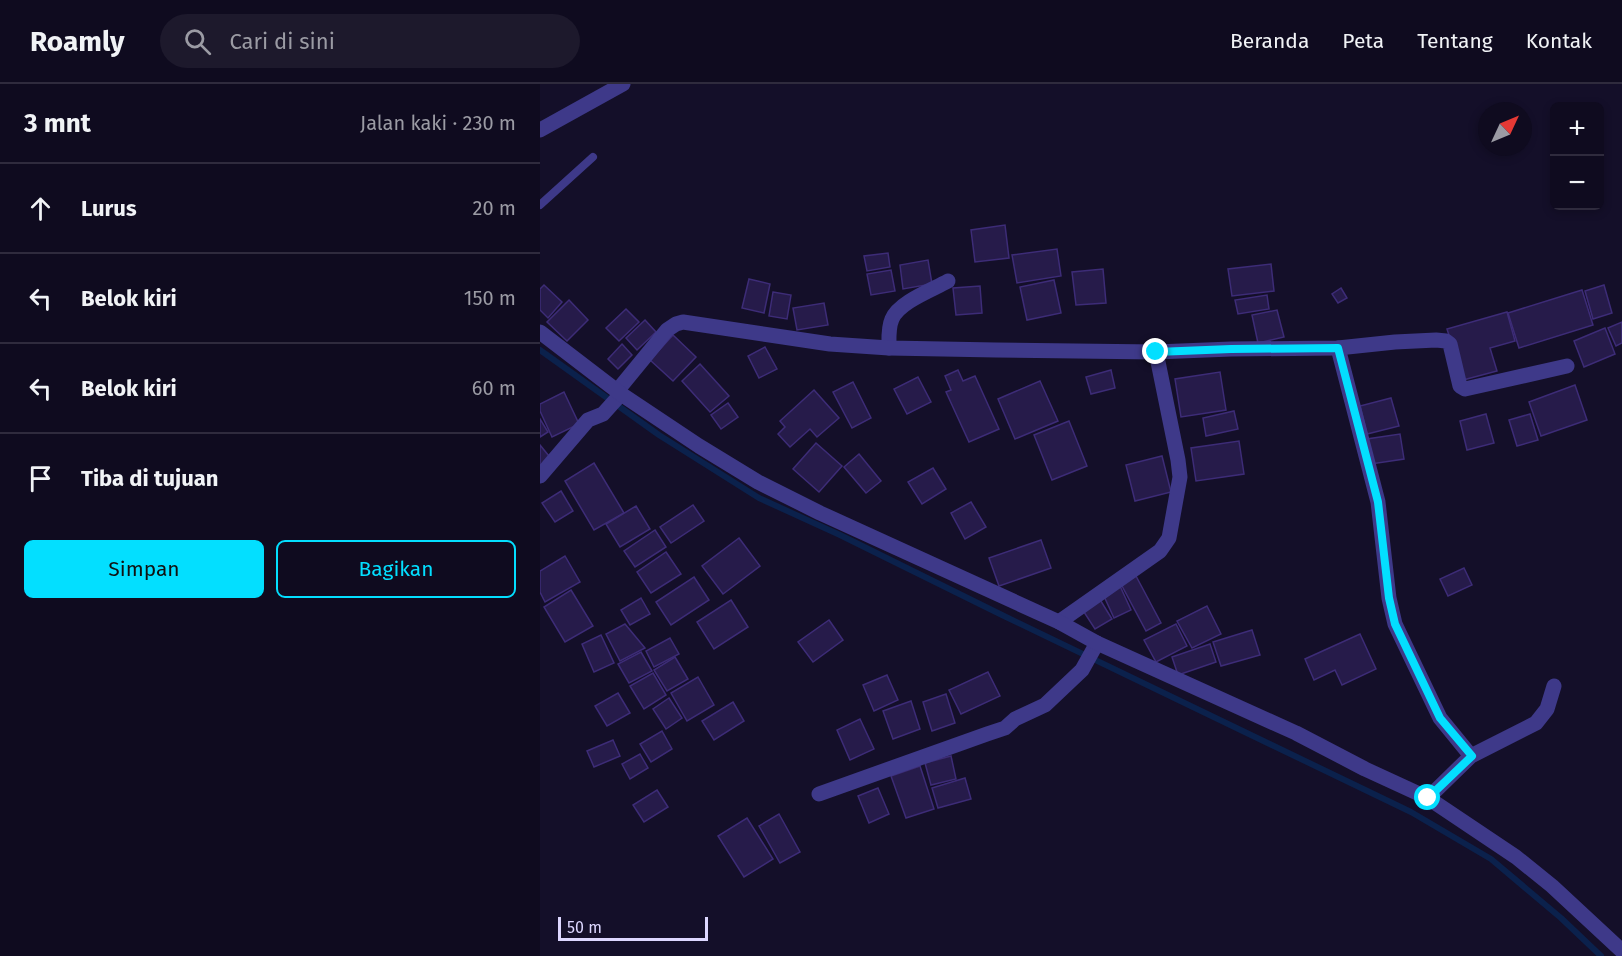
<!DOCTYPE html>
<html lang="id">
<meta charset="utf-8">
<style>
:root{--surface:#0f0b1f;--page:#1d192c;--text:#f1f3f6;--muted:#9b9ba4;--line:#2f2b3d;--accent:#03dfff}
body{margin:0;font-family:"Fira Sans",sans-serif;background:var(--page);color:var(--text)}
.controls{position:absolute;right:18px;top:18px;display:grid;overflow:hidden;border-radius:9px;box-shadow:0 3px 9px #0003}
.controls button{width:54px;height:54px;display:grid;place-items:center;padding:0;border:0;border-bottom:2px solid var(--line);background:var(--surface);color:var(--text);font:30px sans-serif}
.compass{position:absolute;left:938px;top:18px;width:54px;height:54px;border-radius:50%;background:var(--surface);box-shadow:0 3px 9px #0003;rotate:46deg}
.scale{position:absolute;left:18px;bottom:15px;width:150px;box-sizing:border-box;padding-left:6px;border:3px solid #ddd7ff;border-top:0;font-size:16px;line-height:21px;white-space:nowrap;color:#ddd7ff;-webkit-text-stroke:4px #140f29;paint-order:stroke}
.stop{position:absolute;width:18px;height:18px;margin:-14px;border:4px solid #03dfff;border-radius:50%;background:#fff}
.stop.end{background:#03dfff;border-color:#fff;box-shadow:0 2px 6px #0008}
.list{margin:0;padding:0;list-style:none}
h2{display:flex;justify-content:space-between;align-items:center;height:78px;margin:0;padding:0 24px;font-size:26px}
h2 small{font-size:20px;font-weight:400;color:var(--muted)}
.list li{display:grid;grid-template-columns:39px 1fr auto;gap:18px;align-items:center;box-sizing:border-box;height:90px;padding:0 24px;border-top:2px solid var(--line)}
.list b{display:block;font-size:22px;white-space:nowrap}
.list em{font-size:20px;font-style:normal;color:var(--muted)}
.actions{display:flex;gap:12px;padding:18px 24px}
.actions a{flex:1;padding:14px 0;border:2px solid var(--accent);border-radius:9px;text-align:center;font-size:21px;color:var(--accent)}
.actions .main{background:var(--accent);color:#111}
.icon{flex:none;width:33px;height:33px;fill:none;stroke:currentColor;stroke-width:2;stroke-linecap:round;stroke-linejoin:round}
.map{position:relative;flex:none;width:1082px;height:872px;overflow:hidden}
header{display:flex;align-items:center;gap:36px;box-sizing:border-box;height:84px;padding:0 30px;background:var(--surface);border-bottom:2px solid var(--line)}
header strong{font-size:28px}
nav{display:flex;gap:33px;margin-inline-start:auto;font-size:21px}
.search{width:420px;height:54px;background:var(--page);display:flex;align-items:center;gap:15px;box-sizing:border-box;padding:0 21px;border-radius:33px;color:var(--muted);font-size:22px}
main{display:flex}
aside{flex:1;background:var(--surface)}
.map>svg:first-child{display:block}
</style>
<header>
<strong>Roamly</strong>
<div class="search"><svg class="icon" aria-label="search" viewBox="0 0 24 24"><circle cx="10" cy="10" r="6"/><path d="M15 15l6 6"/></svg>Cari di sini</div>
<nav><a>Beranda</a><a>Peta</a><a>Tentang</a><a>Kontak</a></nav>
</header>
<main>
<aside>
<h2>3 mnt<small>Jalan kaki · 230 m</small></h2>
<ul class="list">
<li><svg class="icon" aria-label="ahead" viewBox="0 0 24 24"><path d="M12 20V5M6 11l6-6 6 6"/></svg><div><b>Lurus</b></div><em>20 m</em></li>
<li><svg class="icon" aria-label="left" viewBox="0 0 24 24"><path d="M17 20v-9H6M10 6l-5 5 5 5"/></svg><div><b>Belok kiri</b></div><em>150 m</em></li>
<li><svg class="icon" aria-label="left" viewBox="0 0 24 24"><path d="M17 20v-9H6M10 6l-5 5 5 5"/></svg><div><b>Belok kiri</b></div><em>60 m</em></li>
<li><svg class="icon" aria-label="arrive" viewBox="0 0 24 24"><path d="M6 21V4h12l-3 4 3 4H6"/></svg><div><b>Tiba di tujuan</b></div></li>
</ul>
<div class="actions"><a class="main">Simpan</a><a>Bagikan</a></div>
</aside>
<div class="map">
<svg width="1082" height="872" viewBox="0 0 1082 872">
<rect width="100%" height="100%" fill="#140f29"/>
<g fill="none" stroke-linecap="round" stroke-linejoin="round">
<path stroke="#0b214c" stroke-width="6" d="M0,266L119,351L219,414L300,451L462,531L871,728L951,775L1021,834L1061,872"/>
</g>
<g fill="#261b4a" stroke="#3d2c77" stroke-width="1.5">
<path d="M465,141L469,174L435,178L431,146Z"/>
<path d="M517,165L521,192L477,199L472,171Z"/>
<path d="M348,169L350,183L327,187L324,172Z"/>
<path d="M388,176L392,200L363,205L360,181Z"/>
<path d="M731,180L734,207L692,212L688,185Z"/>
<path d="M563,185L566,219L536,221L532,188Z"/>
<path d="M351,186L355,207L331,211L327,190Z"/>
<path d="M209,195L230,200L224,229L202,224Z"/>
<path d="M514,196L521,229L487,236L480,203Z"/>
<path d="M4,201L22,218L8,234L0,226V205Z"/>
<path d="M1064,201L1072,229L1053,235L1045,207Z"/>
<path d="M440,202L442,229L416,231L413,204Z"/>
<path d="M801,204L807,214L798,219L792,210Z"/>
<path d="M1042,206L1053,241L979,264L968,229Z"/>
<path d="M233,208L251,211L247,235L229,232Z"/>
<path d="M727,211L729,225L698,230L695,216Z"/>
<path d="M29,216L48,236L27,257L7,238Z"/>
<path d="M284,219L288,241L257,246L253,224Z"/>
<path d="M86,225L99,238L79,257L66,244Z"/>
<path d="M737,226L744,253L718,259L712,231Z"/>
<path d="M967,228L975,257L950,264L957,287L923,296L907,245Z"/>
<path d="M105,236L116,248L97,266L86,254Z"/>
<path d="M1082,238V259L1076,262L1068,244Z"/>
<path d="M1065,244L1075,270L1044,283L1034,257Z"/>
<path d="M133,251L156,273L133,297L110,276Z"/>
<path d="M82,260L92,271L78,285L68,275Z"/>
<path d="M225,263L237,285L219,294L208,272Z"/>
<path d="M160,280L189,312L170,328L142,297Z"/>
<path d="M418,286L423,297L435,292L459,345L429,358L406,308L411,306L405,292Z"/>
<path d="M571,286L575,304L551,310L546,293Z"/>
<path d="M680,288L686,326L641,333L635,295Z"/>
<path d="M378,293L391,318L367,330L354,305Z"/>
<path d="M500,297L518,337L475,355L458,315Z"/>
<path d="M313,298L331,334L312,344L293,308Z"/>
<path d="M1035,301L1047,336L1001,352L989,318Z"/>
<path d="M274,306L299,334L277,353L270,345L250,363L238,350L245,343L240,337Z"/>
<path d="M24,308L39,340L12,353L0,327V320Z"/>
<path d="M851,314L859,342L827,350L820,322Z"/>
<path d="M188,319L198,333L181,345L171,331Z"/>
<path d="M694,327L698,345L666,352L663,334Z"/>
<path d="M946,330L954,359L927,366L920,337Z"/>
<path d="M990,330L998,356L977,362L969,336Z"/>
<path d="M0,335L8,348L0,353Z"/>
<path d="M529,337L547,382L512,396L494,351Z"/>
<path d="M860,350L864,375L831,380L827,355Z"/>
<path d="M699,357L704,390L656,397L651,364Z"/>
<path d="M276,359L302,382L279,408L253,385Z"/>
<path d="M0,361L13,377L0,387Z"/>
<path d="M319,370L341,397L326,409L304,383Z"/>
<path d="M622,372L631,408L595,417L586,381Z"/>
<path d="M54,379L84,429L54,446L25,397Z"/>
<path d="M393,384L406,405L382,420L368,398Z"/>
<path d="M21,407L33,427L15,438L2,419Z"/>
<path d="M431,418L446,443L425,455L411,429Z"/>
<path d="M153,421L164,437L131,459L120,443Z"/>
<path d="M96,422L110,445L80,463L66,440Z"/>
<path d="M115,446L126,463L95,483L84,467Z"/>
<path d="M199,454L220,482L183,510L162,482Z"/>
<path d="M501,456L511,484L459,502L449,474Z"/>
<path d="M126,468L141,490L111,509L97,488Z"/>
<path d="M25,472L40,498L5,518L0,508V487Z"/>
<path d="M924,484L932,501L908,512L900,495Z"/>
<path d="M596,492L621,539L606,547L581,500Z"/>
<path d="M154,493L169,516L131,541L116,518Z"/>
<path d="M580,502L591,526L574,534L563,510Z"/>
<path d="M31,506L53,542L25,558L4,523Z"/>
<path d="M101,514L110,530L90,541L81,526Z"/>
<path d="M559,514L572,535L555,545L542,525Z"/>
<path d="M191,516L208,543L174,565L157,538Z"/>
<path d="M667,522L681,550L652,564L637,537Z"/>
<path d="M289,536L303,556L273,578L258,558Z"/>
<path d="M85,540L105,564L80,577L66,550Z"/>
<path d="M636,540L647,562L616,578L604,556Z"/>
<path d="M712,546L720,571L681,582L673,558Z"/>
<path d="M820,550L836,585L802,601L795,586L774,596L765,575Z"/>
<path d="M61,551L74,579L54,588L42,560Z"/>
<path d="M130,554L139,570L114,583L106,567Z"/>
<path d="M670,560L676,578L638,591L632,573Z"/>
<path d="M101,568L112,587L89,599L78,580Z"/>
<path d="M135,573L148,595L127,607L114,586Z"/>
<path d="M448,588L460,612L421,630L409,606Z"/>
<path d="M113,589L126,611L104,625L90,602Z"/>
<path d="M347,591L358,616L334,627L323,601Z"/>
<path d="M158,593L174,621L147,637L131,609Z"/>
<path d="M78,609L90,629L67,642L55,622Z"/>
<path d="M406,610L415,639L392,647L383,618Z"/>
<path d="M129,614L142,634L126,645L113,625Z"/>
<path d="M371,617L380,645L353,655L343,627Z"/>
<path d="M193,618L204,637L174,656L162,637Z"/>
<path d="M320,635L334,665L310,676L297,646Z"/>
<path d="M122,647L132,665L111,678L100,660Z"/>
<path d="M73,656L80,672L54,683L47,667Z"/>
<path d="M100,670L108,684L90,695L82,680Z"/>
<path d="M411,672L416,695L391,701L385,679Z"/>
<path d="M380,682L394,725L366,734L351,692Z"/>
<path d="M425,694L431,715L398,724L392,704Z"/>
<path d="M338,704L349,730L329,739L318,712Z"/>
<path d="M117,706L128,723L104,738L93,721Z"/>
<path d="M239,730L260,768L240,779L219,742Z"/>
<path d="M207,734L233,775L204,793L178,752Z"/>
</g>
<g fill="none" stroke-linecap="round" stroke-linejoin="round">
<path stroke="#3e3989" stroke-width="8" d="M0,121L53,73"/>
<g stroke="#3e3989" stroke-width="15">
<path d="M0,46L83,0"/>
<path d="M349,264C349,254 348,244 352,235C359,218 392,206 408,197"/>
<path d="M798,264L838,418L849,514L855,540L900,634L931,672"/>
<path d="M77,307L127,246L136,240L143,238L290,260L349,264L456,266L616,268L691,265L798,264L855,258L896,256L906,257L910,260L920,302L925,305L1027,282"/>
<path d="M0,392L48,336L63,330L81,310"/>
<path d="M519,538L620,467L629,454L640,393L638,376L616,268"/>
<path d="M279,710L447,650L465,644L475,635L505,621L542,586L557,559"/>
<path d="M888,714L931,672L996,639L1007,625L1014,602"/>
</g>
<path stroke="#3e3989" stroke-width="15" d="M0,248L81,310L159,362L218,398L280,429L519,538L557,559L756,649L825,685L888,714L976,773L1012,802L1082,867"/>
</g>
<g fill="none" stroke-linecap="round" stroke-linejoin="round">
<path stroke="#03dfff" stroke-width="8" d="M616,268L691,265L798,264L838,418L849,514L855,540L900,634L932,672L888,714"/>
</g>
</svg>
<div class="controls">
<button>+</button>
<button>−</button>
</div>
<svg class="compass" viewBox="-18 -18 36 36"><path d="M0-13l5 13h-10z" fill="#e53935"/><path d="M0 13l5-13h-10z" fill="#9b9ba4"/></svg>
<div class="scale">50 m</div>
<div class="stop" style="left:888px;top:714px"></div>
<div class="stop end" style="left:616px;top:268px"></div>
</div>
</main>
